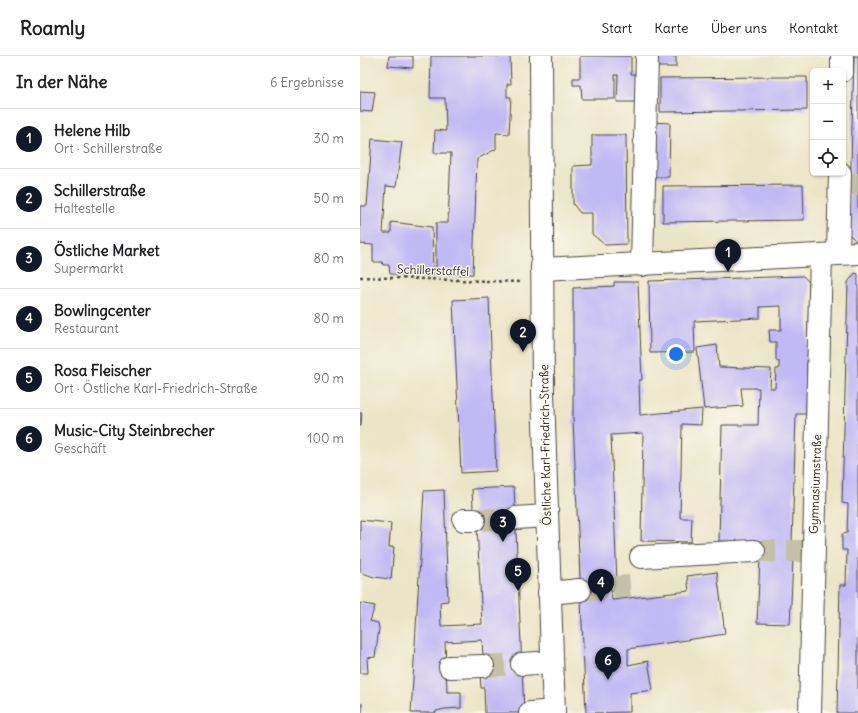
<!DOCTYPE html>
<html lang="de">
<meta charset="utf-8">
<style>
:root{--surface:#fff;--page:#f2f2f2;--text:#202124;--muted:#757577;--line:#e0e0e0;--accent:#111827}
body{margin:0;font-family:Delius,sans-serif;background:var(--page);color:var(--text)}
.controls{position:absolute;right:12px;top:12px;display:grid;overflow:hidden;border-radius:6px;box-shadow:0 1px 3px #0004}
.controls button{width:36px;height:36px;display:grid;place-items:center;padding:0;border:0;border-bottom:1px solid var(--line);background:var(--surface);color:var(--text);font:20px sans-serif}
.you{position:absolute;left:316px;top:298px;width:14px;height:14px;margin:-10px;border:3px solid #fff;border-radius:50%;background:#1a73e8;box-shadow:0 0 0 6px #1a73e833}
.badge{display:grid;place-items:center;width:26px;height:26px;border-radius:50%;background:var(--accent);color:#fff;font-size:13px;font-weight:700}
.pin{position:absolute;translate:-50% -33px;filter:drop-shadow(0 1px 2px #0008)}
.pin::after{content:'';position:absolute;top:21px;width:14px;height:12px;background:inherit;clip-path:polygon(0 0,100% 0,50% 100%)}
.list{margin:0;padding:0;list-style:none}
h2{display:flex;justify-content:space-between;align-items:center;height:52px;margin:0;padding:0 16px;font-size:17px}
h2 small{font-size:13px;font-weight:400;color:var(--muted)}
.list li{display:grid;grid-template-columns:26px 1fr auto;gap:12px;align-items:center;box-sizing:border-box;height:60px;padding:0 16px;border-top:1px solid var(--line)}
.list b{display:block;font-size:15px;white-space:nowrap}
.list p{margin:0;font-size:13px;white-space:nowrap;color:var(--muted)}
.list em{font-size:13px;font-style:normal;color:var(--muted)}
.icon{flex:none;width:22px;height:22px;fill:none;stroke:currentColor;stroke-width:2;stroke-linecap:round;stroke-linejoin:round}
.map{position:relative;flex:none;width:498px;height:657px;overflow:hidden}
header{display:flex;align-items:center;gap:24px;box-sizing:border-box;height:56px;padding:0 20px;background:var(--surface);border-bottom:1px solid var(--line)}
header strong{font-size:19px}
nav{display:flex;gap:22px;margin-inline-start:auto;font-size:14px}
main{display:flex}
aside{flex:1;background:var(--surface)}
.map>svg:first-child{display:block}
</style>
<header>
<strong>Roamly</strong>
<nav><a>Start</a><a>Karte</a><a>Über uns</a><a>Kontakt</a></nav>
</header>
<main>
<aside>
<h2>In der Nähe<small>6 Ergebnisse</small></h2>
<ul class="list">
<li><span class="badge">1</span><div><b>Helene Hilb</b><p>Ort · Schillerstraße</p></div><em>30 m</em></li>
<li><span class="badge">2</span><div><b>Schillerstraße</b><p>Haltestelle</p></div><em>50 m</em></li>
<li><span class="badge">3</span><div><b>Östliche Market</b><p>Supermarkt</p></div><em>80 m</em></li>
<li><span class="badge">4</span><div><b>Bowlingcenter</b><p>Restaurant</p></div><em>80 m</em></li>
<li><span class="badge">5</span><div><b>Rosa Fleischer</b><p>Ort · Östliche Karl-Friedrich-Straße</p></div><em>90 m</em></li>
<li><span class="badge">6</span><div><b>Music-City Steinbrecher</b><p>Geschäft</p></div><em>100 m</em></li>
</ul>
</aside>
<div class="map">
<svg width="498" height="657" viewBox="0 0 498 657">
<rect width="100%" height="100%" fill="#fbf7ec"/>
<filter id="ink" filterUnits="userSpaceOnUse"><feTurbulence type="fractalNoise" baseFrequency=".025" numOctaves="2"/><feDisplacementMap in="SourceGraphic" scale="8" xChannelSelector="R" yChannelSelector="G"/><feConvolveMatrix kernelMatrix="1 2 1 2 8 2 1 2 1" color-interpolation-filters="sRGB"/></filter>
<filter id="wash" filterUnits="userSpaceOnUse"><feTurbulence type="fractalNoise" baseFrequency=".012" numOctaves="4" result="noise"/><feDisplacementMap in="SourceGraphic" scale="16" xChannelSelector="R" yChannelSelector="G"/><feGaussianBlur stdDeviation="0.9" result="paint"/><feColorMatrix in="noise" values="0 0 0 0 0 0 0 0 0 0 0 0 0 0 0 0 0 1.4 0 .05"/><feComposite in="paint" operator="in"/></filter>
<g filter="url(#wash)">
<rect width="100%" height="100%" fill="#ebe5c7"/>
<g id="blocks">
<g fill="#c1b9f4">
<path d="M29,0H53V12L28,10Z"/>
<path d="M71,0H150L151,28H147V41H151L149,78L136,77V93L117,103L113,218L76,219V167H88L91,97H74L75,74L86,75L85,42H70Z"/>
<path d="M220,0H271V18H277V46H257L258,19H255V43H222L221,29H213V22H220Z"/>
<rect x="296" y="0" width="20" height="11"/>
<path d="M494,0H498V185H496L489,178Z"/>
<path d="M421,21H447V54L300,56V22Z"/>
<path d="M0,35L15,36L12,56L0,55Z"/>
<path d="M290,66L310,67L309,121H290Z"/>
<path d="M232,79H266L267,188L245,189L232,178V157H220L213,148V110L232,109Z"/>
<path d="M12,83L42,86L36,131L26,130L23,177H31V166L72,171L73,219L30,218L29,209H23L22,206H13V189L0,188V150H7Z"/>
<path d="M443,129L444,164L303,166V130Z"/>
<path d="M495,217L498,218V657H477L480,529H486L487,494H482V478L487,477L488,448L482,447L488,226Z"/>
<path d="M443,220L449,226L446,358H436L432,487H443L442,504H433L430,568L397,567L400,503L395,486L359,485L362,369H398L399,332H381L383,350L344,353L337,292L357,289L359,311L411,313L410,332H415L416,313H419V305H416V286H410L409,274H421V250L400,251V262L334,265L335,296L290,297L289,225Z"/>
<path d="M254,226H278L282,324H279L280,359L342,353L341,369L322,368L320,462H332L331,486L281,485L283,377L251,379L257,526L250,527L252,544L329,535L327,520L357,516L365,578L268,593V609L288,605L293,634L270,637V656L226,657L213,363V232L254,230Z"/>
<path d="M129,242L136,415L101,417L93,244Z"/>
<path d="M0,357H2L1,370H0Z"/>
<path d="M154,431L164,657H125L124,632H121L120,617H124L122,584L85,586L87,636H101V652L85,653L76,655V657H51L64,435L84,434L88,545L80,546L81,570L122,568L117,470H114L112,433Z"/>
<path d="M0,464L31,467L29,491H34L31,523L14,521L0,516Z"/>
<path d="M0,547L15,550L10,565L18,567L19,573L15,601L7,602L8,617H0Z"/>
<rect x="0" y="648" width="2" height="9"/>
</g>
</g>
</g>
<g filter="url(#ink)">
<use href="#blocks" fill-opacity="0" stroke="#484742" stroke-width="1"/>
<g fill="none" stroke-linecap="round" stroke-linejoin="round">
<g stroke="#c5c0a8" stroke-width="22" stroke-dasharray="22 11" stroke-linecap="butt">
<path d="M491,128H498"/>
<path d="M114,464L156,462"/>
<path d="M394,495H442"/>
<path d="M220,534L270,530"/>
<path d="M123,610L162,608"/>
</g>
<g stroke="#484742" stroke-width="24">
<g id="minor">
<path d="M482,15V0"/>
<path d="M478,197L480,117"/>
<path d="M282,209L287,0"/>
<path d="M182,213L498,197"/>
<path d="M156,462L186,460"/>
<path d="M104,464H114"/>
<path d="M281,501L394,495"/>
<path d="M189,537L220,534"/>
<path d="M162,608L192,606"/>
<path d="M90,611L123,610"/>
<path d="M170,657L194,655"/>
<path d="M450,657L461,199"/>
</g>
</g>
<g stroke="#484742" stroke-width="24">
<path id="major" d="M181,0L183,338L194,657"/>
</g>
<path stroke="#484742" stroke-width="2.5" stroke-dasharray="3 3" stroke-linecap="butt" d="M0,221L161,226"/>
<use href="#minor" stroke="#fff" stroke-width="22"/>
<use href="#major" stroke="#fff" stroke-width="22"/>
</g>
</g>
<g text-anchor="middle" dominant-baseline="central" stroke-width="3" stroke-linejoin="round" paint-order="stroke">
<g font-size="12" fill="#2b2b2b" stroke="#fbf7ec">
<text transform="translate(73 214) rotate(2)">Schillerstaffel</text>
<text transform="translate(185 389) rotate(-91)">Östliche Karl-Friedrich-Straße</text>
<text transform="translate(455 428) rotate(-88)">Gymnasiumstraße</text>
</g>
</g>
</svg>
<div class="controls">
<button>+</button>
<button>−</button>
<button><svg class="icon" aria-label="locate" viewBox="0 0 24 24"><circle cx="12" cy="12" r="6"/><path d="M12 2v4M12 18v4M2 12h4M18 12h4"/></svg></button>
</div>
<div class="you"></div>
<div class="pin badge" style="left:368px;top:216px">1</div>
<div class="pin badge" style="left:163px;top:296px">2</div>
<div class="pin badge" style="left:143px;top:486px">3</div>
<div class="pin badge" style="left:241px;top:546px">4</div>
<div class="pin badge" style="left:158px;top:535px">5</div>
<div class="pin badge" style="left:248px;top:624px">6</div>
</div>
</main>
